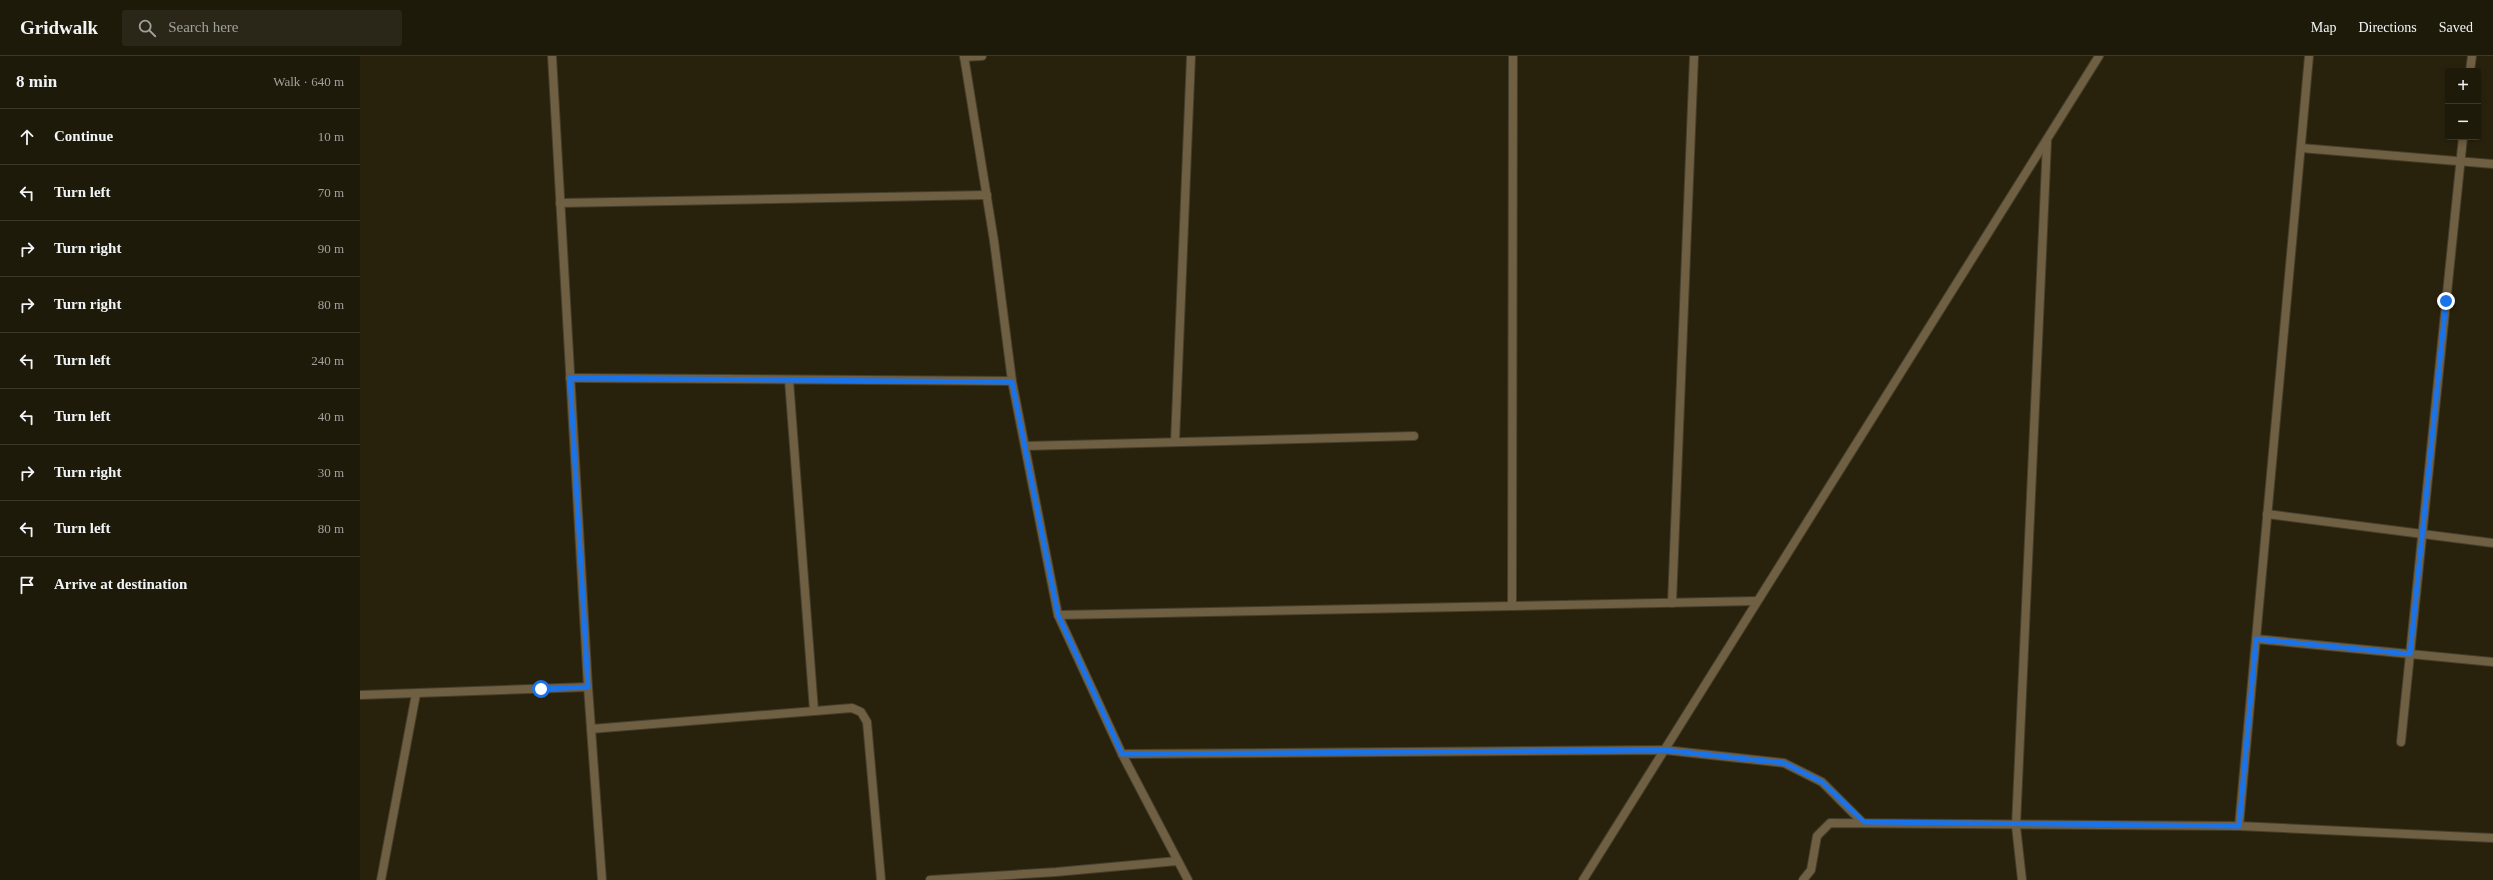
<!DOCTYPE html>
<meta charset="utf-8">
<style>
:root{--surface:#1e1a0a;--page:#2b2718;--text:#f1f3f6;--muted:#a1a19c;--line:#3c382b}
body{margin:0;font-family:Georgia,serif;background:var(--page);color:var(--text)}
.controls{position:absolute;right:12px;top:12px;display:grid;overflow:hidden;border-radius:4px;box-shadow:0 2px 6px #0003}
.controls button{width:36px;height:36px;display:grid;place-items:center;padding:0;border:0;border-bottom:1px solid var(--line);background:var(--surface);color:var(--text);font:20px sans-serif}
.stop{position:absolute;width:12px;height:12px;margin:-9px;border:3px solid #1a73e8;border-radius:50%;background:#fff}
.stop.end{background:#1a73e8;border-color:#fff;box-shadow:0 1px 4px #0008}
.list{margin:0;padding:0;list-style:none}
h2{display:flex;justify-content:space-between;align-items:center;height:52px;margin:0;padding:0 16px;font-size:17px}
h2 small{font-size:13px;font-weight:400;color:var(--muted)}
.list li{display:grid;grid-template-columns:26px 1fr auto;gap:12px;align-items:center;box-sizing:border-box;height:56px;padding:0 16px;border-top:1px solid var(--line)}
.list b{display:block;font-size:15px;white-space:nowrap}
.list em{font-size:13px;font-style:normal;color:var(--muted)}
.icon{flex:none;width:22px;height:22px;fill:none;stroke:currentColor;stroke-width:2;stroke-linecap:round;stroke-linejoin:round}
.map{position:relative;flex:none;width:2133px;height:824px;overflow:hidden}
header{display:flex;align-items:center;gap:24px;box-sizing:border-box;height:56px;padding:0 20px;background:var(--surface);border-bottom:1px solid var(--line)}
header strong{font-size:19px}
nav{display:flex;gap:22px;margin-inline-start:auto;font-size:14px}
.search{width:280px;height:36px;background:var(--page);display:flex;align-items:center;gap:10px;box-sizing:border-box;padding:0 14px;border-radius:4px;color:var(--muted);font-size:15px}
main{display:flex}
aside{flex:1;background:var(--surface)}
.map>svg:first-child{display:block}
</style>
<header>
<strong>Gridwalk</strong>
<div class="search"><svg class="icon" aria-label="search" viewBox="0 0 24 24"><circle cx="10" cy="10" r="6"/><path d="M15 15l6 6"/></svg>Search here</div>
<nav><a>Map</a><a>Directions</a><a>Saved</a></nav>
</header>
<main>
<aside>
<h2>8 min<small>Walk · 640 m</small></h2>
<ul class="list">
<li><svg class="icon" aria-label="ahead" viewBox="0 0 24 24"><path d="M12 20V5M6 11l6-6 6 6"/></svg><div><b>Continue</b></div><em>10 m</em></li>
<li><svg class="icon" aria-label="left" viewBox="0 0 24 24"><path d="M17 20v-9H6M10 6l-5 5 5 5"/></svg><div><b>Turn left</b></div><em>70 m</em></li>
<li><svg class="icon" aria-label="right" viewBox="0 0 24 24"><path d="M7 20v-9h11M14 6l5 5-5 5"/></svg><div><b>Turn right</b></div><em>90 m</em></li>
<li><svg class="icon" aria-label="right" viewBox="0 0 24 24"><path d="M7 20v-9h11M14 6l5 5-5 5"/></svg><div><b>Turn right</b></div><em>80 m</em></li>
<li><svg class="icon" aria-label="left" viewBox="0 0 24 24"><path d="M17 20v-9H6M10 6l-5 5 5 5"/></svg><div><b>Turn left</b></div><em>240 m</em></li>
<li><svg class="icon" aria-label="left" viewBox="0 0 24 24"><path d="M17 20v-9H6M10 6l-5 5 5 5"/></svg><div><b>Turn left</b></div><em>40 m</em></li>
<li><svg class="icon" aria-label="right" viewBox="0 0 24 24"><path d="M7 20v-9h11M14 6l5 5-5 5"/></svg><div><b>Turn right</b></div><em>30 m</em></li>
<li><svg class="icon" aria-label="left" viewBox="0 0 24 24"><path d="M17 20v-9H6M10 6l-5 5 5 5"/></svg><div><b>Turn left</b></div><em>80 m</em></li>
<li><svg class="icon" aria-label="arrive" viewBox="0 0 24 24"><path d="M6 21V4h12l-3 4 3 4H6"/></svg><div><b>Arrive at destination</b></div></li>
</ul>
</aside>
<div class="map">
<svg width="2133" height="824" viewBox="0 0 2133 824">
<rect width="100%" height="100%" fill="#28220d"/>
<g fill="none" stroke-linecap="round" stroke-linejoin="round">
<g stroke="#443e2a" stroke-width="10">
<g id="minor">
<path d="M192,0L228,631L242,824"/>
<path d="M604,0L634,185L652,325L698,559L762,698L828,824"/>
<path d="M604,1L622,0"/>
<path d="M2110,15L2112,0"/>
<path d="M1941,92L2133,108"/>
<path d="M200,147L627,139"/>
<path d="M210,322L652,325"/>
<path d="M429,324L454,655"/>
<path d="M815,386L831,0"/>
<path d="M665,390L1054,380"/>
<path d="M1907,458L2133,487"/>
<path d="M1312,547L1334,0"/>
<path d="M1152,550L1153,0"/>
<path d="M698,559L1397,545"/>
<path d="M1896,583L2133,606"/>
<path d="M0,639L228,631"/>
<path d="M231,673L492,652L501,656L507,666L521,824"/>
<path d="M2041,686L2103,81"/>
<path d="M762,698L1305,694L1424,707L1462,726L1503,767"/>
<path d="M1879,770L1949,0"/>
<path d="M21,824L56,638"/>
<path d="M570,824L696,816L817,805"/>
<path d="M1223,824L1739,0"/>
<path d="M1443,824L1451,814L1457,780L1470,767L1879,770L2133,782"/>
<path d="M1662,824L1656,770L1687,86"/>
</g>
</g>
<use href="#minor" stroke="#6f5f43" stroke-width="8"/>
</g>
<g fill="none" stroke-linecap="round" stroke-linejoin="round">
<path stroke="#1a73e8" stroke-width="5" d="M181,633L228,631L210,322L652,326L698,559L762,698L1304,694L1424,707L1462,726L1504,766L1879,770L1896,583L2050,598L2086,245"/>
</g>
</svg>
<div class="controls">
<button>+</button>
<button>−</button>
</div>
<div class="stop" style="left:181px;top:633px"></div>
<div class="stop end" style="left:2086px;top:245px"></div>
</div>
</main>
